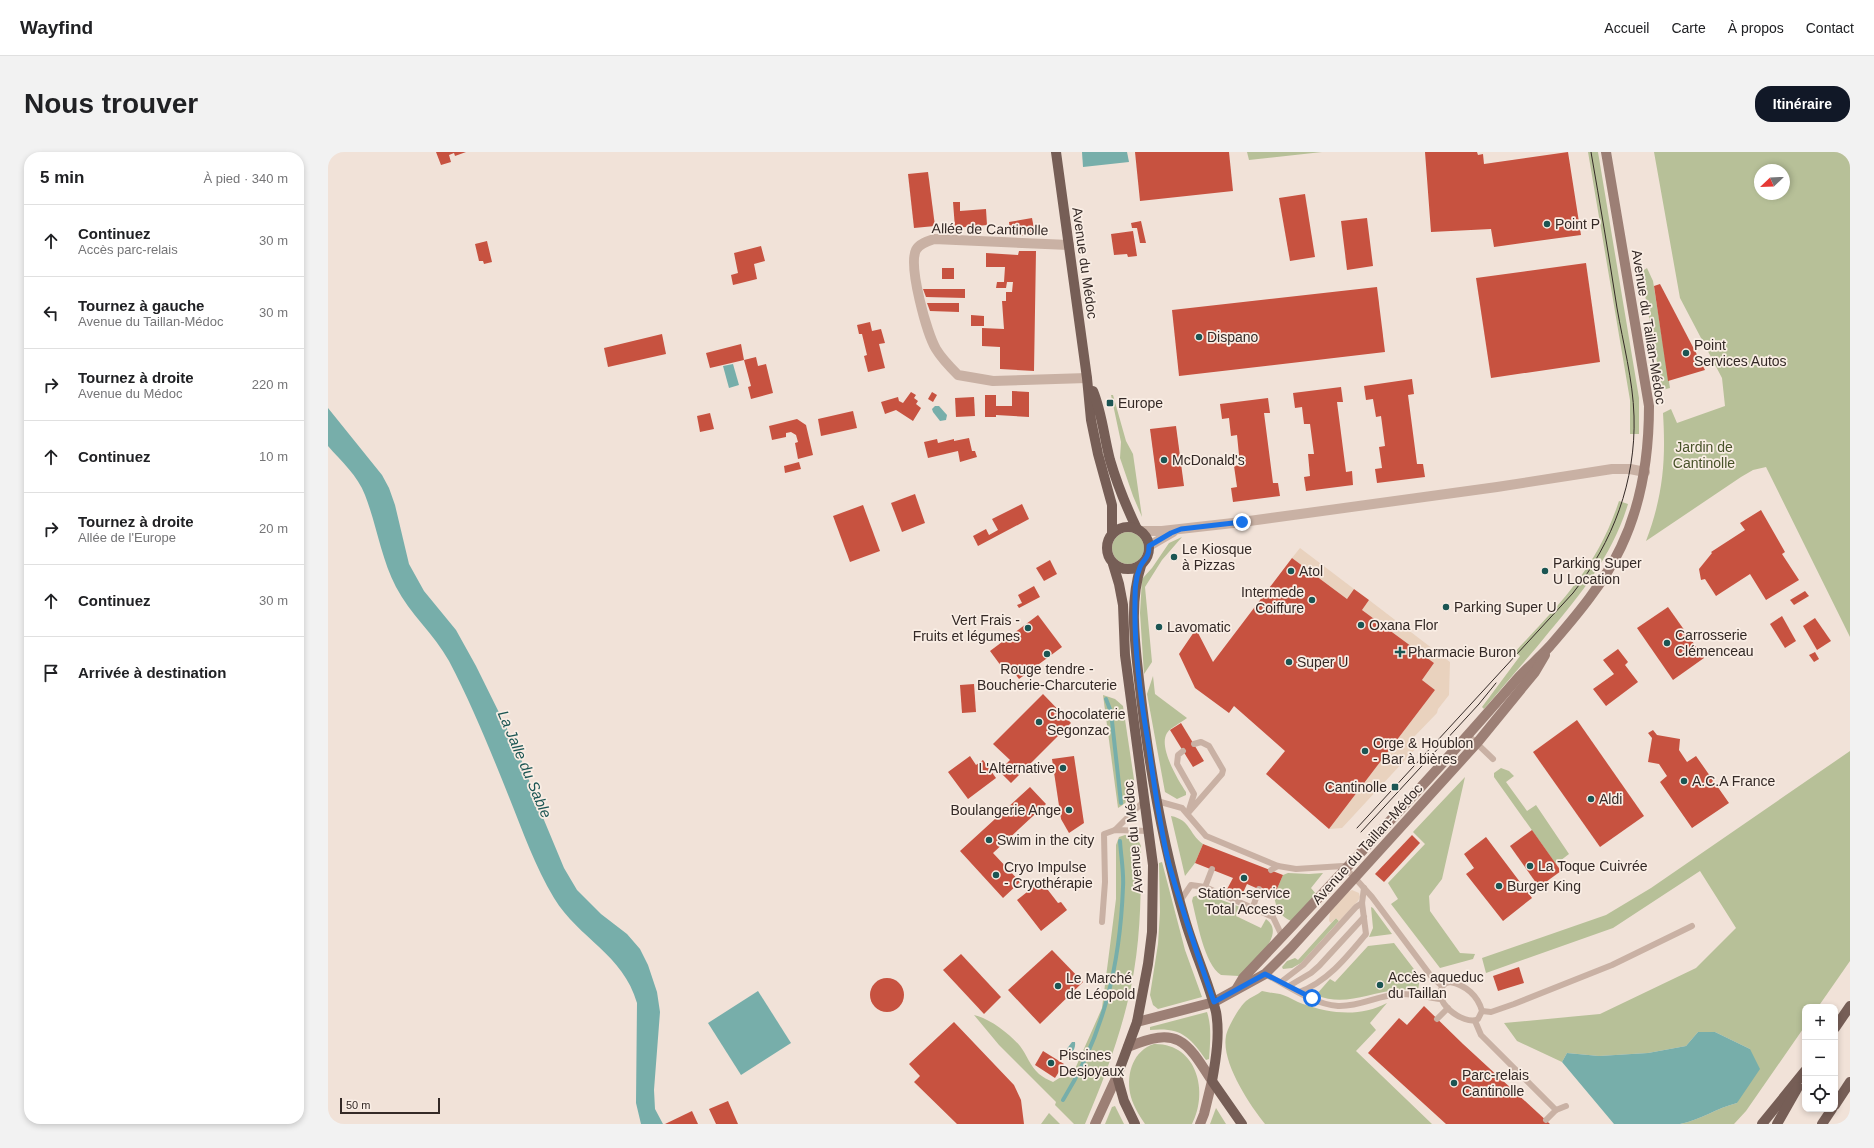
<!DOCTYPE html>
<html lang="fr">
<meta charset="utf-8">
<style>
:root{--surface:#fff;--page:#f2f2f2;--text:#202124;--muted:#757577;--line:#e0e0e0;--accent:#111827}
body{margin:0;font-family:Arial,sans-serif;background:var(--page);color:var(--text)}
.controls{position:absolute;right:12px;bottom:12px;display:grid;overflow:hidden;border-radius:8px;box-shadow:0 2px 6px #0003}
.controls button{width:36px;height:36px;display:grid;place-items:center;padding:0;border:0;border-bottom:1px solid var(--line);background:var(--surface);color:var(--text);font:20px sans-serif}
.compass{position:absolute;left:1426px;top:12px;width:36px;height:36px;border-radius:50%;background:var(--surface);box-shadow:0 2px 6px #0003;rotate:247deg}
.scale{position:absolute;left:12px;bottom:10px;width:100px;box-sizing:border-box;padding-left:4px;border:2px solid #342926;border-top:0;font-size:11px;line-height:14px;white-space:nowrap;color:#342926;-webkit-text-stroke:3px #f9ede4;paint-order:stroke}
.stop{position:absolute;width:12px;height:12px;margin:-9px;border:3px solid #1a73e8;border-radius:50%;background:#fff}
.stop.end{background:#1a73e8;border-color:#fff;box-shadow:0 1px 4px #0008}
.list{margin:0;padding:0;list-style:none}
h2{display:flex;justify-content:space-between;align-items:center;height:52px;margin:0;padding:0 16px;font-size:17px}
h2 small{font-size:13px;font-weight:400;color:var(--muted)}
.list li{display:grid;grid-template-columns:26px 1fr auto;gap:12px;align-items:center;box-sizing:border-box;height:72px;padding:0 16px;border-top:1px solid var(--line)}
.list b{display:block;font-size:15px;white-space:nowrap}
.list p{margin:0;font-size:13px;white-space:nowrap;color:var(--muted)}
.list em{font-size:13px;font-style:normal;color:var(--muted)}
.icon{flex:none;width:22px;height:22px;fill:none;stroke:currentColor;stroke-width:2;stroke-linecap:round;stroke-linejoin:round}
.map{position:relative;flex:none;width:1522px;height:972px;overflow:hidden;border-radius:16px}
header{display:flex;align-items:center;gap:24px;box-sizing:border-box;height:56px;padding:0 20px;background:var(--surface);border-bottom:1px solid var(--line)}
header strong{font-size:19px}
nav{display:flex;gap:22px;margin-inline-start:auto;font-size:14px}
.intro{display:flex;align-items:center;justify-content:space-between;box-sizing:border-box;height:96px;padding:0 24px}
h1{margin:0;font-size:28px}
.button{padding:10px 18px;border-radius:16px;background:var(--accent);color:#fff;font-size:14px;font-weight:700}
main{display:flex;gap:24px;padding:0 24px}
aside{flex:1;background:var(--surface);border-radius:16px;box-shadow:0 2px 6px #0003}
.map>svg:first-child{display:block}
</style>
<header>
<strong>Wayfind</strong>
<nav><a>Accueil</a><a>Carte</a><a>À propos</a><a>Contact</a></nav>
</header>
<div class="intro"><h1>Nous trouver</h1><a class="button">Itinéraire</a></div>
<main>
<aside>
<h2>5 min<small>À pied · 340 m</small></h2>
<ul class="list">
<li><svg class="icon" aria-label="ahead" viewBox="0 0 24 24"><path d="M12 20V5M6 11l6-6 6 6"/></svg><div><b>Continuez</b><p>Accès parc-relais</p></div><em>30 m</em></li>
<li><svg class="icon" aria-label="left" viewBox="0 0 24 24"><path d="M17 20v-9H6M10 6l-5 5 5 5"/></svg><div><b>Tournez à gauche</b><p>Avenue du Taillan-Médoc</p></div><em>30 m</em></li>
<li><svg class="icon" aria-label="right" viewBox="0 0 24 24"><path d="M7 20v-9h11M14 6l5 5-5 5"/></svg><div><b>Tournez à droite</b><p>Avenue du Médoc</p></div><em>220 m</em></li>
<li><svg class="icon" aria-label="ahead" viewBox="0 0 24 24"><path d="M12 20V5M6 11l6-6 6 6"/></svg><div><b>Continuez</b></div><em>10 m</em></li>
<li><svg class="icon" aria-label="right" viewBox="0 0 24 24"><path d="M7 20v-9h11M14 6l5 5-5 5"/></svg><div><b>Tournez à droite</b><p>Allée de l'Europe</p></div><em>20 m</em></li>
<li><svg class="icon" aria-label="ahead" viewBox="0 0 24 24"><path d="M12 20V5M6 11l6-6 6 6"/></svg><div><b>Continuez</b></div><em>30 m</em></li>
<li><svg class="icon" aria-label="arrive" viewBox="0 0 24 24"><path d="M6 21V4h12l-3 4 3 4H6"/></svg><div><b>Arrivée à destination</b></div></li>
</ul>
</aside>
<div class="map">
<svg width="1522" height="972" viewBox="0 0 1522 972">
<rect width="100%" height="100%" fill="#f1e2d8"/>
<g fill="#b7c098" fill-rule="evenodd">
<path d="M919,0H994L921,8Z"/>
<path d="M1260,0H1270L1311,246V282H1302V248Z"/>
<path d="M1326,0H1522V485L1438,315L1425,318L1413,325L1318,389C1335,344 1338,309 1335,261L1343,257L1349,271L1397,254L1394,226L1352,146ZM1432,18H1456V42H1432Z"/>
<path d="M1319,116L1325,129L1342,236L1334,238L1313,120Z"/>
<path d="M783,243H785L798,289L805,302L814,365L805,344L792,306L793,290Z"/>
<path d="M1291,349L1300,352C1285,402 1254,441 1221,480C1200,506 1178,531 1156,557L1154,555L1192,504L1187,500C1233,450 1269,416 1291,349Z"/>
<circle cx="800" cy="396" r="16"/>
<path d="M854,385L834,408L817,435L824,510L816,522L812,461L814,427L824,416L841,391Z"/>
<path d="M825,524L827,542L859,566C853,571 843,575 839,581C830,595 850,628 858,640V643L849,647L837,640L819,542Z"/>
<path d="M775,543L787,547L795,554L807,634C804,645 800,650 790,656Z"/>
<path d="M1522,599V809L1490,855H1477V874L1418,959L1406,972H1352C1372,968 1389,956 1409,951L1422,897L1387,880H1370L1358,894L1320,901L1271,904L1239,901L1234,910L1189,889L1176,871L1272,862L1368,816L1408,776L1372,719L1285,776L1158,821L1154,806L1278,763L1323,736Z"/>
<path d="M1173,616L1181,619L1186,624L1178,630L1199,659L1208,653L1241,702L1228,712L1166,625V621Z"/>
<path d="M1137,625L1114,727L1101,744L1102,759L1132,801L1147,802L1145,807L1112,816L1063,752L1070,747L1060,731L1097,692L1085,680Z"/>
<path d="M843,664C863,668 860,681 875,692L867,711L857,724Z"/>
<path d="M797,683L809,686L813,694C813,736 813,778 806,819C797,872 778,923 757,972H746L727,953L728,950L671,893L646,863C661,866 682,882 692,894C699,903 702,914 711,922C715,925 720,928 725,930L736,923L743,926L774,856L788,747V693L791,685Z"/>
<path d="M834,710L857,798L874,845L830,857L825,853L822,843L830,792L832,760L831,711Z"/>
<path d="M960,721L981,722L995,721L983,736L988,742L963,769C952,764 948,756 946,744L955,723Z"/>
<path d="M875,741L912,755L908,764L933,776L938,767C960,783 923,811 911,824L893,823C876,812 869,768 864,749L865,745Z"/>
<path d="M1043,755L1045,756L1064,782L1041,785L1045,776Z"/>
<path d="M1008,766L1011,769L973,811L964,816L955,817L954,815L959,809L967,806L970,808Z"/>
<path d="M1066,791L1092,825L1090,839C1083,838 1075,837 1068,838C1040,841 1016,855 988,843L1002,827L1007,830L1040,794Z"/>
<path d="M934,839C941,841 949,841 955,843C962,845 968,850 975,852C1003,862 1033,865 1059,851L1042,871L1048,878L1028,899L1104,972H937C921,952 893,910 898,884C899,876 912,854 918,849C923,845 929,843 934,839Z"/>
<path d="M879,860C884,875 882,891 881,907L878,908C862,884 852,875 822,878V875Z"/>
<path d="M826,892C869,891 881,940 864,972H817C811,963 804,952 802,941C798,921 806,898 826,892Z"/>
<path d="M787,954L796,972H777L784,955Z"/>
<path d="M888,956L898,972H882Z"/>
<path d="M721,961L732,972H713Z"/>
</g>
<g fill="#e9d2be">
<path d="M972,396L1026,437L1019,447L964,406Z"/>
<path d="M1041,448L1122,510L1121,543L1110,557L1109,561L1082,589L1089,595L1014,676L1001,677L1107,538L1094,528L1106,511L1034,458Z"/>
<path d="M1024,738L1031,741L1032,745L1030,749L1011,769L1008,766L1003,771L1001,769L1002,760L1020,740Z"/>
</g>
<g fill="#77aeaa">
<path d="M754,0H799L801,10L755,15Z"/>
<path d="M405,212L411,233L401,236L395,214Z"/>
<path d="M607,254H611L619,263L618,268L612,269L605,260L604,257Z"/>
<path d="M0,256L54,323L61,336L67,353L81,412L96,439L128,478L148,514L190,599L216,668L236,716L249,738L273,762L299,782L312,797L320,813L329,840L332,860L326,938L327,957L335,972H313L308,951L309,851C295,802 251,787 226,746C207,714 195,680 181,645C163,600 144,553 121,509C106,482 82,462 68,435C53,406 49,374 37,343C30,324 13,309 0,294Z"/>
<path d="M430,839L463,891L413,923L380,871Z"/>
<path d="M1370,880H1387L1422,897L1432,917L1409,951C1389,956 1372,968 1352,972H1286L1234,910L1239,901L1271,904L1320,901L1358,894Z"/>
<path d="M744,890H747C748,896 744,902 739,906L735,902Z"/>
</g>
<g fill="none" stroke-linecap="round" stroke-linejoin="round">
<g stroke="#77aeaa" stroke-width="4">
<path d="M778,547L783,560L793,651"/>
<path d="M735,948C776,882 792,813 795,735C796,720 793,705 792,689"/>
</g>
</g>
<g fill="#c75240">
<path d="M108,0H138L127,4L126,1L121,3L123,10L113,13Z"/>
<path d="M807,0H901L905,39L812,49Z"/>
<path d="M1097,0H1149L1150,3L1155,2L1156,12L1240,0L1253,83L1166,95L1163,77L1103,80Z"/>
<path d="M600,20L607,74L586,76L580,22Z"/>
<path d="M977,42L987,105L962,109L951,46Z"/>
<path d="M625,50H632V59L658,57L659,73L627,76Z"/>
<path d="M704,66L707,82L690,84L683,83L681,70Z"/>
<path d="M1039,66L1045,114L1019,118L1013,69Z"/>
<path d="M813,69L818,91H812L809,76H804L803,71Z"/>
<path d="M805,79L809,104L800,105L799,102L786,103L783,82Z"/>
<path d="M159,89L164,110L156,112L155,109H151L147,92Z"/>
<path d="M433,94L437,109L426,112L429,127L405,133L403,123L410,121L406,101Z"/>
<path d="M691,99H708L706,219L672,217V195L654,194V176L676,177L674,149H678V140H684L685,130H679L678,136H668L669,130H676L677,115H658V101L690,103Z"/>
<path d="M1258,111L1272,210L1163,226L1148,126Z"/>
<rect x="614" y="116" width="12" height="11"/>
<path d="M1332,132L1377,218L1340,229L1326,134Z"/>
<path d="M1049,135L1057,200L851,224L844,158Z"/>
<path d="M595,137H637V146L598,145Z"/>
<path d="M599,151H631V160L602,159Z"/>
<path d="M643,163L656,164V174H643Z"/>
<path d="M542,170L544,179L553,177L557,191L551,192L557,216L540,220L536,204L539,203L534,182H531L529,173Z"/>
<path d="M334,182L338,202L280,215L276,196Z"/>
<path d="M413,192L416,208L428,205L430,214L438,212L445,241L423,247L420,235L423,234L416,208L382,216L378,201Z"/>
<path d="M1084,227L1086,242L1080,243L1089,312H1095L1097,325L1049,331L1047,317L1054,316L1051,295L1057,294L1053,264L1048,265L1045,247L1038,248L1036,234Z"/>
<path d="M1013,235L1015,250H1009L1018,320L1024,319L1025,333L978,339L976,325L982,324L980,302H986L982,272H976L974,255L967,256L965,241Z"/>
<path d="M684,239L701,240V265L668,263V265H657V243H668V254H684Z"/>
<path d="M583,240L588,243L586,246L590,249L588,252L593,256L585,269L568,258L557,262L553,250L570,245L571,249L575,251Z"/>
<path d="M604,240L609,243L605,250L600,247Z"/>
<path d="M646,245L647,264L628,265L627,246Z"/>
<path d="M940,246L942,261H936L945,331H950L952,344L905,350L903,336L909,335L906,314L912,313L909,283L903,284L901,266L894,267L892,252Z"/>
<path d="M525,259L529,276L493,284L490,267Z"/>
<path d="M382,261L386,277L372,280L369,264Z"/>
<path d="M469,267L478,273L485,303L470,307L467,291L470,290L468,283L463,280L458,281V285L444,288L441,274Z"/>
<path d="M848,274L856,334L830,337L822,277Z"/>
<path d="M641,286L644,299H647L649,305L632,310L630,299L600,306L596,290L609,287L610,291L626,287V289Z"/>
<path d="M471,310L473,317L457,321L456,314Z"/>
<path d="M587,342L597,371L574,380L563,351Z"/>
<path d="M694,352L701,367L650,394L645,384L658,377L661,383L670,378L664,367Z"/>
<path d="M535,353L552,399L522,410L505,364Z"/>
<path d="M1433,358L1457,400L1454,402L1471,428L1438,448L1422,422L1388,444L1377,427L1373,428L1371,417L1384,401L1383,400L1417,378L1412,371Z"/>
<path d="M964,406L1019,447L1026,437L1041,448L1034,458L1106,511L1094,528L1107,538L1001,677L938,622L957,599L906,554L901,561L867,536L851,502L868,477L885,510Z"/>
<path d="M722,408L729,422L716,429L708,416Z"/>
<path d="M706,434L712,445L691,456L689,453L694,451L690,443Z"/>
<path d="M1477,439L1481,444L1466,453L1462,448Z"/>
<path d="M1340,455L1376,506L1345,528L1309,476Z"/>
<path d="M710,463L734,495L691,527L681,514L676,518L662,499Z"/>
<path d="M1454,464L1468,489L1457,496L1442,472Z"/>
<path d="M1487,466L1503,489L1489,498L1475,474Z"/>
<path d="M1290,497L1300,510L1297,513L1310,530L1278,554L1265,537L1286,522L1275,508Z"/>
<path d="M1487,500L1491,507L1486,510L1481,503Z"/>
<path d="M646,532L648,560L634,561L632,533Z"/>
<path d="M715,542L743,571L683,631L671,619L682,608L665,592Z"/>
<path d="M1249,568L1316,664L1272,695L1205,600Z"/>
<path d="M853,571L876,609L865,615L842,578Z"/>
<path d="M1325,578L1329,583L1352,587L1351,598L1359,610L1368,604L1401,651L1364,676L1332,630L1339,624L1331,612L1320,610L1324,586L1320,581Z"/>
<path d="M642,604L648,613L655,608L668,626L640,647L620,620Z"/>
<path d="M746,604L756,671L741,681L733,667L724,607Z"/>
<path d="M702,635L718,652L665,701L692,730L675,746L632,699Z"/>
<path d="M1204,678L1233,719L1211,735L1182,694Z"/>
<path d="M1084,683L1092,691L1056,730L1047,722Z"/>
<path d="M1158,685L1204,746L1175,769L1138,722L1146,716L1136,702Z"/>
<path d="M875,692L955,723L946,744L919,732L913,745L898,739L905,726L867,711Z"/>
<path d="M713,729L730,751L733,750L739,758L713,779L689,748Z"/>
<path d="M724,798L755,830L712,872L680,838Z"/>
<path d="M633,802L673,845L656,862L615,818Z"/>
<path d="M1191,815L1196,831L1170,839L1165,824Z"/>
<circle cx="559" cy="843" r="17"/>
<path d="M1054,830L1056,834L1049,835L1048,832Z"/>
<path d="M1096,854L1135,892L1222,972H1118L1040,901L1071,866L1079,873Z"/>
<path d="M626,870L686,933L693,948L696,972H629L586,930L592,924L581,912Z"/>
<path d="M715,899L736,912L727,926L707,913Z"/>
<path d="M400,949L410,972H388L381,957Z"/>
<path d="M364,959L370,972H337Z"/>
</g>
<g fill="none" stroke-linecap="round" stroke-linejoin="round">
<g stroke="#c9b1a4" stroke-width="6">
<path d="M1141,584L1165,607"/>
<path d="M855,599L850,603L849,612L866,642L860,661L894,622L895,618L881,594L873,590L866,592"/>
<path d="M829,649L854,656L878,684L950,714L968,717L1015,714L1027,726L1044,745L1103,824L1114,834"/>
<path d="M787,678L817,648"/>
<path d="M943,718L950,714"/>
<path d="M877,735L884,717"/>
<path d="M852,749L863,733L877,735L945,765L954,784"/>
<path d="M925,755L931,737"/>
<path d="M774,770L777,730L776,682L787,678L821,679"/>
<path d="M937,822C959,833 984,852 1010,854C1031,855 1049,844 1070,842C1084,841 1098,845 1112,847"/>
<path d="M953,830L975,813L1028,755L1034,751"/>
<path d="M1122,830C1138,833 1150,844 1154,859L1150,867C1137,875 1098,847 1118,831Z"/>
<path d="M961,834L983,821L991,814L1036,765"/>
<path d="M971,840C999,830 1019,805 1038,782L1034,751L1036,736"/>
<path d="M1154,859L1163,860L1186,852L1284,813L1364,774"/>
<path d="M1109,867L1120,856"/>
<path d="M1147,869L1153,883L1228,958L1218,968"/>
<path d="M1228,958L1238,954"/>
</g>
<g stroke="#c9b1a4" stroke-width="10">
<path d="M741,93L606,87C600,89 591,92 588,98C580,114 599,182 608,197C614,207 622,215 630,223L665,229L759,226"/>
<path d="M812,379H834L914,370L1169,335L1284,317H1302L1317,320"/>
<path d="M821,394L845,380"/>
</g>
<g stroke="#9c7f75" stroke-width="10">
<path d="M909,836L915,826C1008,728 1100,630 1189,527C1199,516 1211,506 1222,494C1248,464 1276,431 1293,395C1314,351 1321,303 1321,254L1278,0"/>
<path d="M809,870L886,850L937,822L963,796L1149,591L1207,520L1217,503"/>
<path d="M800,895C850,874 858,888 884,929L876,962L872,972"/>
<path d="M767,972L789,924"/>
</g>
<g stroke="#765e56" stroke-width="10">
<path d="M728,0L759,226L763,268L770,302L784,353V382"/>
<path d="M765,239C774,261 776,285 782,308C789,332 798,354 809,377"/>
<circle cx="800" cy="396" r="21"/>
<path d="M785,412L791,432L795,453L797,503L825,713L824,780L820,812L809,870L789,924L796,949L807,972"/>
<path d="M813,414C801,450 807,491 811,528C820,609 834,690 857,768C866,799 880,829 888,860C892,882 888,907 884,929L914,972"/>
<path d="M1507,876L1522,854"/>
<path d="M1507,953L1522,930"/>
<path d="M1434,972L1477,919"/>
<path d="M1449,972L1470,935"/>
<path d="M1494,972L1504,957"/>
</g>
<g stroke="#342926" stroke-width="1">
<path d="M1029,676L1245,441C1285,390 1308,329 1306,264C1305,228 1295,191 1289,156C1281,104 1272,52 1263,0"/>
<path d="M1033,680L1151,552L1168,531"/>
</g>
</g>
<g fill="none" stroke-linecap="round" stroke-linejoin="round">
<path stroke="#1a73e8" stroke-width="5" d="M914,370L853,377L843,381L821,394C821,407 816,406 812,415C807,427 807,439 807,451C806,497 812,544 820,590C826,630 831,672 841,712C854,759 870,804 886,850L937,822L984,846"/>
</g>
<g fill="#1b5553" stroke="#f9ede4" stroke-width="1.5">
<circle cx="1219" cy="72" r="4"/>
<circle cx="871" cy="185" r="4"/>
<circle cx="1358" cy="201" r="4"/>
<rect x="778" y="247" width="8" height="8" rx="2"/>
<circle cx="836" cy="308" r="4"/>
<circle cx="846" cy="405" r="4"/>
<circle cx="963" cy="419" r="4"/>
<circle cx="1217" cy="419" r="4"/>
<circle cx="984" cy="448" r="4"/>
<circle cx="1118" cy="455" r="4"/>
<circle cx="1033" cy="473" r="4"/>
<circle cx="831" cy="475" r="4"/>
<circle cx="700" cy="476" r="4"/>
<circle cx="1339" cy="491" r="4"/>
<path d="M1070 494h4v4h4v4h-4v4h-4v-4h-4v-4h4z"/>
<circle cx="719" cy="502" r="4"/>
<circle cx="961" cy="510" r="4"/>
<circle cx="711" cy="570" r="4"/>
<circle cx="1037" cy="599" r="4"/>
<circle cx="735" cy="616" r="4"/>
<circle cx="1356" cy="629" r="4"/>
<rect x="1063" y="631" width="8" height="8" rx="2"/>
<circle cx="1263" cy="647" r="4"/>
<circle cx="741" cy="658" r="4"/>
<circle cx="661" cy="688" r="4"/>
<circle cx="1202" cy="714" r="4"/>
<circle cx="668" cy="723" r="4"/>
<circle cx="916" cy="726" r="4"/>
<circle cx="1171" cy="734" r="4"/>
<circle cx="1052" cy="833" r="4"/>
<circle cx="730" cy="834" r="4"/>
<circle cx="723" cy="911" r="4"/>
<circle cx="1126" cy="931" r="4"/>
</g>
<g text-anchor="middle" dominant-baseline="central" stroke-width="3.5" stroke-linejoin="round" paint-order="stroke">
<g font-size="14" fill="#342926" stroke="#f9ede4" text-anchor="start">
<text x="1227" y="72">Point P</text>
<text x="879" y="185">Dispano</text>
<text x="1366" y="193">Point<tspan x="1366" dy="16">Services Autos</tspan></text>
<text x="790" y="251">Europe</text>
<text x="844" y="308">McDonald's</text>
<text x="854" y="397">Le Kiosque<tspan x="854" dy="16">à Pizzas</tspan></text>
<text x="1225" y="411">Parking Super<tspan x="1225" dy="16">U Location</tspan></text>
<text x="971" y="419">Atol</text>
<text x="976" y="440" text-anchor="end">Intermede<tspan x="976" dy="16">Coiffure</tspan></text>
<text x="1126" y="455">Parking Super U</text>
<text x="692" y="468" text-anchor="end">Vert Frais -<tspan x="692" dy="16">Fruits et légumes</tspan></text>
<text x="1041" y="473">Oxana Flor</text>
<text x="839" y="475">Lavomatic</text>
<text x="1347" y="483">Carrosserie<tspan x="1347" dy="16">Clémenceau</tspan></text>
<text x="1080" y="500">Pharmacie Buron</text>
<text x="969" y="510">Super U</text>
<text x="719" y="517" text-anchor="middle">Rouge tendre -<tspan x="719" dy="16">Boucherie-Charcuterie</tspan></text>
<text x="719" y="562">Chocolaterie<tspan x="719" dy="16">Segonzac</tspan></text>
<text x="1045" y="591">Orge &amp; Houblon<tspan x="1045" dy="16">- Bar à bières</tspan></text>
<text x="727" y="616" text-anchor="end">L'Alternative</text>
<text x="1364" y="629">A.C.A France</text>
<text x="1059" y="635" text-anchor="end">Cantinolle</text>
<text x="1271" y="647">Aldi</text>
<text x="733" y="658" text-anchor="end">Boulangerie Ange</text>
<text x="669" y="688">Swim in the city</text>
<text x="1210" y="714">La Toque Cuivrée</text>
<text x="676" y="715">Cryo Impulse<tspan x="676" dy="16">- Cryothérapie</tspan></text>
<text x="1179" y="734">Burger King</text>
<text x="916" y="741" text-anchor="middle">Station-service<tspan x="916" dy="16">Total Access</tspan></text>
<text x="1060" y="825">Accès aqueduc<tspan x="1060" dy="16">du Taillan</tspan></text>
<text x="738" y="826">Le Marché<tspan x="738" dy="16">de Léopold</tspan></text>
<text x="731" y="903">Piscines<tspan x="731" dy="16">Desjoyaux</tspan></text>
<text x="1134" y="923">Parc-relais<tspan x="1134" dy="16">Cantinolle</tspan></text>
</g>
<g font-size="14" fill="#342926" stroke="#f9ede4">
<text transform="translate(662 77) rotate(1)">Allée de Cantinolle</text>
<text transform="translate(757 111) rotate(82)">Avenue du Médoc</text>
<text transform="translate(1321 175) rotate(81)">Avenue du Taillan-Médoc</text>
<text transform="translate(805 685) rotate(-95)">Avenue du Médoc</text>
<text transform="translate(1039 692) rotate(-48)">Avenue du Taillan-Médoc</text>
</g>
<g font-size="14" fill="#485229" stroke="#f9ede4">
<text x="1376" y="295">Jardin de<tspan x="1376" dy="16">Cantinolle</tspan></text>
</g>
<g font-size="15" font-style="italic" fill="#1b5553" stroke="#f9ede4">
<text transform="translate(197 612) rotate(67)">La Jalle du Sable</text>
</g>
</g>
</svg>
<div class="controls">
<button>+</button>
<button>−</button>
<button><svg class="icon" aria-label="locate" viewBox="0 0 24 24"><circle cx="12" cy="12" r="6"/><path d="M12 2v4M12 18v4M2 12h4M18 12h4"/></svg></button>
</div>
<svg class="compass" viewBox="-18 -18 36 36"><path d="M0-13l5 13h-10z" fill="#e53935"/><path d="M0 13l5-13h-10z" fill="#757577"/></svg>
<div class="scale">50 m</div>
<div class="stop" style="left:984px;top:846px"></div>
<div class="stop end" style="left:914px;top:370px"></div>
</div>
</main>
